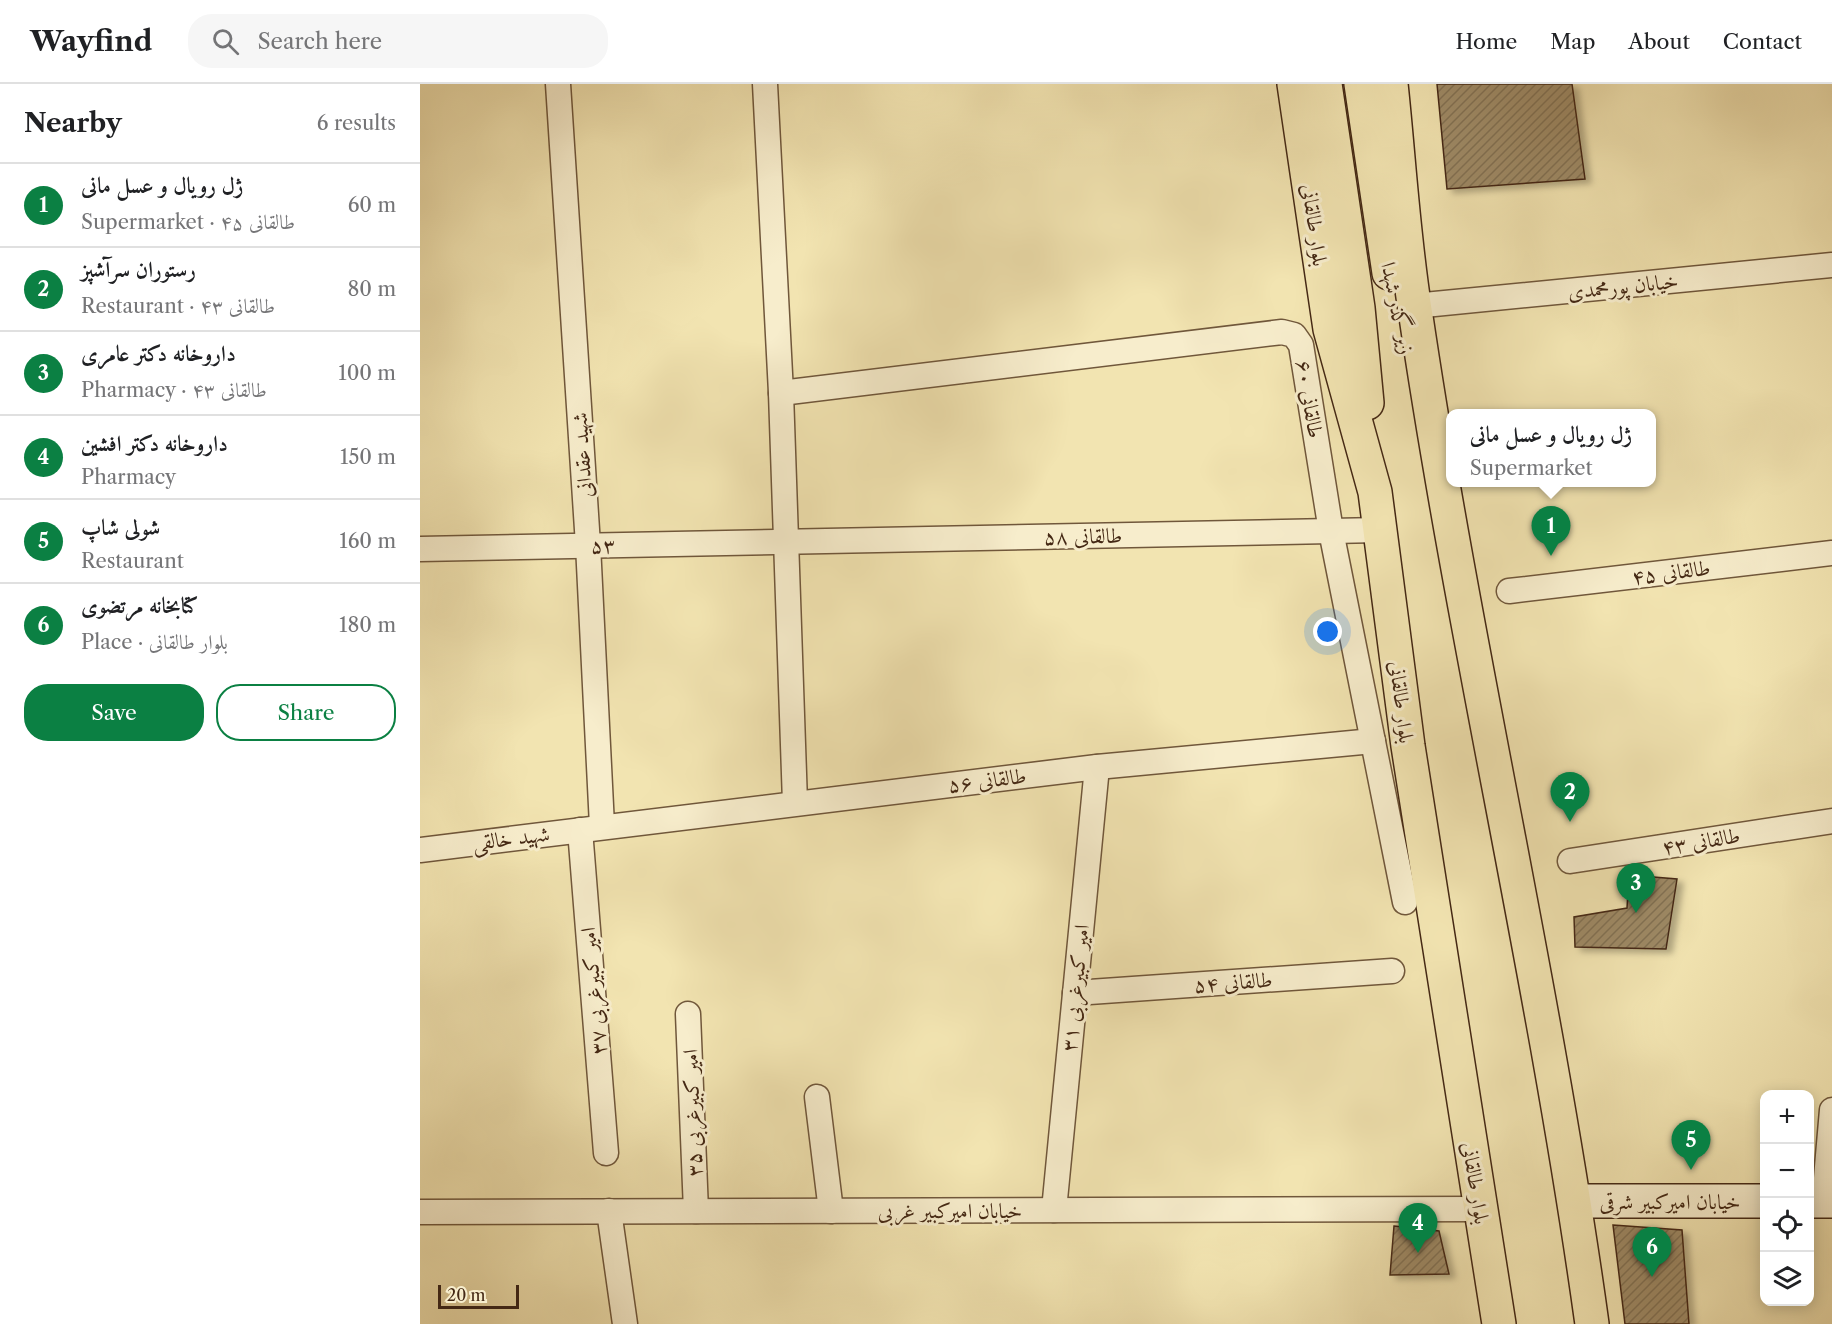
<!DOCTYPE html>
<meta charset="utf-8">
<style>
:root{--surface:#fff;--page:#f6f6f6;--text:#202124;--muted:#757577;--line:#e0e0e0;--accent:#0b8043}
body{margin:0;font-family:"Libre Caslon Text",Amiri,serif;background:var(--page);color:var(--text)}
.controls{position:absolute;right:18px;bottom:18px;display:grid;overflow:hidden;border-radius:12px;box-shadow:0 3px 15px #0003}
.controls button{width:54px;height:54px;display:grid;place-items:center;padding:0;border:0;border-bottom:2px solid var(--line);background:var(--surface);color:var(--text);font:30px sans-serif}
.scale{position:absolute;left:18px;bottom:15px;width:81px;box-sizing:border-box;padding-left:6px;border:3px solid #442814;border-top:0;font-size:16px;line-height:21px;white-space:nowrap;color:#442814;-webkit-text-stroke:4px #f7edcc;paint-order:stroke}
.you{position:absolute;left:908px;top:548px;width:21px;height:21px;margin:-15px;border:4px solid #fff;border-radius:50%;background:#1a73e8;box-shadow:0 0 0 9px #1a73e833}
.badge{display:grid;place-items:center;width:39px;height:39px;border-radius:50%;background:var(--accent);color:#fff;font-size:20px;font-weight:700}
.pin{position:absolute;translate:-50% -50px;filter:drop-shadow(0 2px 3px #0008)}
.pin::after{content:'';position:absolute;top:32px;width:21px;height:18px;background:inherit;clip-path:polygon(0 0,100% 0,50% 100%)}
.popup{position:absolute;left:1026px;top:325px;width:210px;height:78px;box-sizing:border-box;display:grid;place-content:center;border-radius:12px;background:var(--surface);filter:drop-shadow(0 2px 4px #0005);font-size:20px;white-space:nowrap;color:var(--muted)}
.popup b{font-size:22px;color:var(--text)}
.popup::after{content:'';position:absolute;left:50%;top:100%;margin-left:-12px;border:12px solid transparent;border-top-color:var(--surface)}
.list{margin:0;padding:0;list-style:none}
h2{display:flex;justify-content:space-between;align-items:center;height:78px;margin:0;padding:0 24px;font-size:26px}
h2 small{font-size:20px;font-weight:400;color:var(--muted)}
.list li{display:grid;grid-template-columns:39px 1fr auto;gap:18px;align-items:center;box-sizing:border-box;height:84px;padding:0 24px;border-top:2px solid var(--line)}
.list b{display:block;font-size:22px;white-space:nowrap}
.list p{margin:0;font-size:20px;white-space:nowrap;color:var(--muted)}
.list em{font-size:20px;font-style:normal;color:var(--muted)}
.actions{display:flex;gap:12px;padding:18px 24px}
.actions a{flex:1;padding:14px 0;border:2px solid var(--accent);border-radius:24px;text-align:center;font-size:21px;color:var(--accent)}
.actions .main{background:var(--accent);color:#fff}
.icon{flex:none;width:33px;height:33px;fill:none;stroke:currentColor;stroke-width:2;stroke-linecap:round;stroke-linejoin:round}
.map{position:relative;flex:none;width:1412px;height:1240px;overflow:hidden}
header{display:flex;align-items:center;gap:36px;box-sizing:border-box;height:84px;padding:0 30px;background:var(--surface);border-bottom:2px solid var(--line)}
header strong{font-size:28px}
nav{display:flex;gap:33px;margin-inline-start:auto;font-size:21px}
.search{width:420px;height:54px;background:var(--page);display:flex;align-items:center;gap:15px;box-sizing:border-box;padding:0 21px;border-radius:24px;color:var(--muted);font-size:22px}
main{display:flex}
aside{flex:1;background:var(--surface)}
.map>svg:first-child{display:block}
</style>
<header>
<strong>Wayfind</strong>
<div class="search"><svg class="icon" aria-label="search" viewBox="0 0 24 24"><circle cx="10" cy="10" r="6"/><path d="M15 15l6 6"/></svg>Search here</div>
<nav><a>Home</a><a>Map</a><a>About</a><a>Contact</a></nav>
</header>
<main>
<aside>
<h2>Nearby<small>6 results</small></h2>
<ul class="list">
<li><span class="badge">1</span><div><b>ژل رویال و عسل مانی</b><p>Supermarket · طالقانی ۴۵</p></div><em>60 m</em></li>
<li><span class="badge">2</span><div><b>رستوران سرآشپز</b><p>Restaurant · طالقانی ۴۳</p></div><em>80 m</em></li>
<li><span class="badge">3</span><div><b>داروخانه دکتر عامری</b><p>Pharmacy · طالقانی ۴۳</p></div><em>100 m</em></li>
<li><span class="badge">4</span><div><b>داروخانه دکتر افشین</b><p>Pharmacy</p></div><em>150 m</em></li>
<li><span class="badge">5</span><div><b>شولی شاپ</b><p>Restaurant</p></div><em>160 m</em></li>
<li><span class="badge">6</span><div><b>کتابخانه مرتضوی</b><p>Place · بلوار طالقانی</p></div><em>180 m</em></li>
</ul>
<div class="actions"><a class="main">Save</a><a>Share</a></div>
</aside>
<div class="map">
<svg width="1412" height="1240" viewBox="0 0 1412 1240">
<defs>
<pattern id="building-hatch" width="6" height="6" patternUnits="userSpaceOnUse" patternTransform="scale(1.5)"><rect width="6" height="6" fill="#9e8a66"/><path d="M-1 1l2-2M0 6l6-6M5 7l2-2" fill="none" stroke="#827153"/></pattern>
<filter id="shadow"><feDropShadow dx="6" dy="4" stdDeviation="3" flood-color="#0004"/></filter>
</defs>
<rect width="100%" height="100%" fill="#f2e4b1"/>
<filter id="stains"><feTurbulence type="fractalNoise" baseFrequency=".00333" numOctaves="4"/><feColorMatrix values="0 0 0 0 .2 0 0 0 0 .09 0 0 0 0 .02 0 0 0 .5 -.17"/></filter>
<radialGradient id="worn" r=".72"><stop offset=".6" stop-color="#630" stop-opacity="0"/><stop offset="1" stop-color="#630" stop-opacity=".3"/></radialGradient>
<g fill="url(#building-hatch)" stroke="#442814" stroke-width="1.5" filter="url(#shadow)">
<path d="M1017,0H1152L1165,95L1027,105Z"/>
<path d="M1209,791L1257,795L1246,865L1155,863L1154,833L1207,824Z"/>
<path d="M1193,1141L1262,1146L1269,1240H1205Z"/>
<path d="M974,1142L1019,1147L1029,1190L970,1191Z"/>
</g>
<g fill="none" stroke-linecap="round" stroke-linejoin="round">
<g stroke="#70573b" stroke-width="27">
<g id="street">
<path d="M138,0L168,461L182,742"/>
<path d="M345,0L361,309L375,719"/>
<path d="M994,222L1412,181"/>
<path d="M361,309L862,248L874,251L881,261L911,447L985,818"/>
<path d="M0,465L960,446"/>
<path d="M1089,507L1412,469"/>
<path d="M160,746L186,1069"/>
<path d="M0,766L677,683L953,657"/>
<path d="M1150,777L1412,737"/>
<path d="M655,909L972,887"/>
<path d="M268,930L276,1127"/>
<path d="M397,1013L411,1127"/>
<path d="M1404,1117L1412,1026"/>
<path d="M634,1126L677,683"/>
<path d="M189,1127L205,1240"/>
<path d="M0,1128L1060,1125"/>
</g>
</g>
<g stroke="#442814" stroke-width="36">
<g id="secondary">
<path d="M1155,1117H1344"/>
<path d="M1390,1117H1412"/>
</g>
</g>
<g stroke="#442814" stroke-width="36">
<g id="primary">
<path d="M874,0L910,245L955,408L988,662L1079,1240"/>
<path d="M905,0L938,224L947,319"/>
<path d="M941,0L969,189"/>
<path d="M971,0C979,75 983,151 995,226C1045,566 1125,900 1172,1240"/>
</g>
</g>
<use href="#street" stroke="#f7edcc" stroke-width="24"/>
<use href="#secondary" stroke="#f7edcc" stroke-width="33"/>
<use href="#primary" stroke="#f2e4b1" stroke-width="33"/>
</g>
<g text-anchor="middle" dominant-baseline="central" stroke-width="6" stroke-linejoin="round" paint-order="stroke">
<g font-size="21" fill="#442814" stroke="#f7edcc">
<text transform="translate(895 141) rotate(82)">بلوار طالقانی</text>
<text transform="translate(1203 202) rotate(-6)">خیابان پورمحمدی</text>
<text transform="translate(978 224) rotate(78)">زیر گذر شهدا</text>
<text transform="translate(890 315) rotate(81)">طالقانی ۶۰</text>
<text transform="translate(162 371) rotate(-94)">شهید عقدانی</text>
<text transform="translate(663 452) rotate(-1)">طالقانی ۵۸</text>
<text transform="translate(183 461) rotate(-1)">۵۳</text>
<text transform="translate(1251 488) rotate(-7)">طالقانی ۴۵</text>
<text transform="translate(982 618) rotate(83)">بلوار طالقانی</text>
<text transform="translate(567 696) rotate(-7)">طالقانی ۵۶</text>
<text transform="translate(91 754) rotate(-7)">شهید خالقی</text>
<text transform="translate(1281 757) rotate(-9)">طالقانی ۴۳</text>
<text transform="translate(813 898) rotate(-4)">طالقانی ۵۴</text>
<text transform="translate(655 904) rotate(-84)">امیر کبیرغربی ۳۱</text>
<text transform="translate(173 907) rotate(-95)">امیر کبیرغربی ۳۷</text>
<text transform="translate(272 1029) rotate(-92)">امیر کبیرغربی ۳۵</text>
<text transform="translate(1056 1099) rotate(81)">بلوار طالقانی</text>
<text x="1250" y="1117">خیابان امیرکبیر شرقی</text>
<text x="530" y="1126">خیابان امیرکبیر غربی</text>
</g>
</g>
<rect width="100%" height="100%" filter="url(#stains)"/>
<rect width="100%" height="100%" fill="url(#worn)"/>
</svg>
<div class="controls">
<button>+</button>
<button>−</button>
<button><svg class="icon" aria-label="locate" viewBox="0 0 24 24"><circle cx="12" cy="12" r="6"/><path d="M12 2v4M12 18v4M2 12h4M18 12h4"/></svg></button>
<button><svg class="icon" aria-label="layers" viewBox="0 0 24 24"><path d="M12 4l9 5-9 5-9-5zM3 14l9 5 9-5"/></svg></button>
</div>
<div class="scale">20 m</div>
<div class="you"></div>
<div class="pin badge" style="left:1131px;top:472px">1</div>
<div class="popup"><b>ژل رویال و عسل مانی</b>Supermarket</div>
<div class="pin badge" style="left:1150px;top:738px">2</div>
<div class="pin badge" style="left:1216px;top:829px">3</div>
<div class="pin badge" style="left:998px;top:1169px">4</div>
<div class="pin badge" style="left:1271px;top:1086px">5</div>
<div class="pin badge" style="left:1232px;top:1193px">6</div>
</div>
</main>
